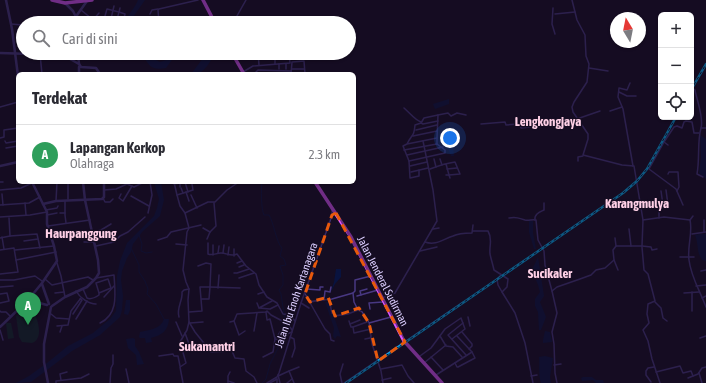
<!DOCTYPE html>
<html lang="id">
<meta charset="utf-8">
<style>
:root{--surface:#fff;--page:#f7f7f7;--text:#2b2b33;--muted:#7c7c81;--line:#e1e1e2;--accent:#18698c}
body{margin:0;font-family:"Asap Condensed",sans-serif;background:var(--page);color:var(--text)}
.controls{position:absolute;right:12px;top:12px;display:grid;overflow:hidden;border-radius:6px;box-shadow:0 1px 3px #0004}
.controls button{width:36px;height:36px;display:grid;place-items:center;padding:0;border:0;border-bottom:1px solid var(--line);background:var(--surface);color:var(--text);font:20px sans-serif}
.compass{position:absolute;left:610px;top:12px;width:36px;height:36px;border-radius:50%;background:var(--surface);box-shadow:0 1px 3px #0004;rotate:350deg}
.you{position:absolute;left:450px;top:138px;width:14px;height:14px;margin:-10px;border:3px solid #fff;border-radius:50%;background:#1a73e8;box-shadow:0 0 0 6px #1a73e833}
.badge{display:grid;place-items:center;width:26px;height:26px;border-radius:50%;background:var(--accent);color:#fff;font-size:13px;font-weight:700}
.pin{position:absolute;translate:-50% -33px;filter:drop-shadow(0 1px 2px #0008)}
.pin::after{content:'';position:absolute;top:21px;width:14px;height:12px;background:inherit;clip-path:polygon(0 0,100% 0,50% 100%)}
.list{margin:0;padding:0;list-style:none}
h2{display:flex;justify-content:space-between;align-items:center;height:52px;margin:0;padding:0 16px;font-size:17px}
h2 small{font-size:13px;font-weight:400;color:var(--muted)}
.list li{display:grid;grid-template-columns:26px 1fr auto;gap:12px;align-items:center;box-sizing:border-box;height:60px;padding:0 16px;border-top:1px solid var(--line)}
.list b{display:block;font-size:15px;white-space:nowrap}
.list p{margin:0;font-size:13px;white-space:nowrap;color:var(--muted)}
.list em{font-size:13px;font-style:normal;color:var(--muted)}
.icon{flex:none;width:22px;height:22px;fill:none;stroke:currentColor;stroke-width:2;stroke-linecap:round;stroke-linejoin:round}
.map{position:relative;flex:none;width:706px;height:383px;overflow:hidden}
.search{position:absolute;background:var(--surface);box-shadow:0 1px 3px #0004;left:16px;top:16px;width:340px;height:44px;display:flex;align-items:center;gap:10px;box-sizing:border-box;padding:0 14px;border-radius:22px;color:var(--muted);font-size:15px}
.panel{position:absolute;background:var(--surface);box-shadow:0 1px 3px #0004;left:16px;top:72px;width:340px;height:112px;border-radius:6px}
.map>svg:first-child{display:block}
</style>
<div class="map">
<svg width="706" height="383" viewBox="0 0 706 383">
<rect width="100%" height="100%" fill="#150d22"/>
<g fill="#10282c">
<path d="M24,309H28L34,312C37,318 42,333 37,339C37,340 33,343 32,343L22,342L19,337L16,316Z"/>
<path d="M6,323H11L14,338L8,339Z"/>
</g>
<g fill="#09133f">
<path d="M138,0H145L131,20L130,23H124C128,14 135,8 138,0Z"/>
<path d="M142,53H150L152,58L160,62L166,60L171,53H177L166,68C151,71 148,65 142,53Z"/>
<path d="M207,53H216C208,63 206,74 191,74Z"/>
<path d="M449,99V104L435,109L433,104Z"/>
<path d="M447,135L453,145L454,156H451L447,145L443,137Z"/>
<path d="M700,135L706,139V179L699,173L701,157Z"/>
<path d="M154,182H161L164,200L160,216L143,231L133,244L131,252L127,258L122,271L121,280L123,296L122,310L120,317L100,335L72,351L31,382L16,383L29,376L47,363L68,346L93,333L110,319L116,311L117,276L120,261L127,243L154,216L157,208L159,199Z"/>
<path d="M529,221H533V233L536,249H534L529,232Z"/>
<path d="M700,234H706V261L702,260C696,251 699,245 695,235Z"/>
<path d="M538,257L544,296L540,302L546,317L541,330H539L538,312L535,306V299L540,292L538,285L532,270Z"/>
<path d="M336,269H341V277L335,284L332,290L331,291L334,282Z"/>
<path d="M126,300H130V310L128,315L124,314Z"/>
<path d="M325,302H329L341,337L337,336L335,339L333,336L334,328Z"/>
<path d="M164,319H169C168,331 162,335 151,338L152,342L146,343L145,338H140L139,337L140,332C149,330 161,329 164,319Z"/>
<path d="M545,331L550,332L552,342L543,343V340Z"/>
<path d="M133,338L135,339V346L139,352L144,364L137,365L136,355L128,348L126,339Z"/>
<path d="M545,356L553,358L550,377L551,383H541C538,375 540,366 539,357Z"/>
<path d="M583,377H592L596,380H603L604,383H596L593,380L582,381L581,378Z"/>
</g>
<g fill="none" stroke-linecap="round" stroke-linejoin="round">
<g stroke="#09133f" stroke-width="1">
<path d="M139,235L142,244L141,251L146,253L152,252"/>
<path d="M131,248L139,265V272L145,281L148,289L147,294L156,304L164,319"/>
<path d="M262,383L266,379L270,364L278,348L279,337L285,321L281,294L279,290L283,285V275L280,266L286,265L284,259L280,256L282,248C276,242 274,223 269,215H264C261,209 261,189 262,182"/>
</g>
<g stroke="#483882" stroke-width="1.5">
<path d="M120,8L119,12L125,14L123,23"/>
<path d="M553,8L552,24L555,34"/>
<path d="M81,10L97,23"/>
<path d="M150,14L152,10L158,9"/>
<path d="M555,14L575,12"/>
<path d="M93,20L99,13"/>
<path d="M35,23V17L44,18"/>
<path d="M85,23L88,16"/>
<path d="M99,23L104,19"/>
<path d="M103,23L107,9L119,12L116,23"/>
<path d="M110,23L114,6"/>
<path d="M159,23L158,10L159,9L198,0"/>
<path d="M192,23V20L212,18"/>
<path d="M233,23L246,0"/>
<path d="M11,24L23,25"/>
<path d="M258,53L259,65"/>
<path d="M275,53V64"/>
<path d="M40,54L42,74"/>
<path d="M290,56L304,57"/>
<path d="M258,57H290"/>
<path d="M279,64V69"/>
<path d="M286,64V69"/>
<path d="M589,68L608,71"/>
<path d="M292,69H304"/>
<path d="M243,72L253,66L290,63L289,53"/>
<path d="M256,74V72L258,70L291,71"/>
<path d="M291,74L292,62L304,61L305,74"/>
<path d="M630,83L627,90L619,88L618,97L623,109L633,166"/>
<path d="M691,87L695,90C697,101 704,118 701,128H706"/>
<path d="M619,92L627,96H636"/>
<path d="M0,107L18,102"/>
<path d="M404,108C409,112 415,120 421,122"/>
<path d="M610,111L622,107"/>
<path d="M438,115L448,113L451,116L457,113L466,115"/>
<path d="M421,123L423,124L438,121"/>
<path d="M481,124L505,122L506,125L519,124L521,128L540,126H570V121H571L600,111"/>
<path d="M701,128C697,142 700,158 697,174L703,177"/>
<path d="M416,130L437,125"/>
<path d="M413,136L437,131"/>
<path d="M0,138L4,137V130L18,128"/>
<path d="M5,141L6,143L18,141"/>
<path d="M664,142L649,169L676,189L683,205"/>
<path d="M407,144C412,134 414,137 415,125L421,123L424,118L438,115L437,138L407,144L403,146L409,161L410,178L419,176V170"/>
<path d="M668,145L664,142L674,127L677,126L682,128L684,122L686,121L692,122L694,133H699"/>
<path d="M6,148L18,146"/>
<path d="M404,150L437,144"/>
<path d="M407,155L443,147"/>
<path d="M434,159L436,167"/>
<path d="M440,159L442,165"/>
<path d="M409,161L445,153V150L437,144V138"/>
<path d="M578,161V157L583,156"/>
<path d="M410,166L427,162"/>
<path d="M430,169C438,166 447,163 455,162L460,174L449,175L446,164"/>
<path d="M447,169L457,168"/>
<path d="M411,172L428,168"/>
<path d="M668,174L669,172H678L679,187L677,191"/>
<path d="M446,175H449L450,178"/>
<path d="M0,182H3"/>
<path d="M174,182L177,195"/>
<path d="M185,182L188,192"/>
<path d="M174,184L180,183V187"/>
<path d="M181,188L183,193"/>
<path d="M0,190L21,188L32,183"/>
<path d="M104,190L116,189L127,184L134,187L144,182"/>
<path d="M186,192L189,201"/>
<path d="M2,194L3,205"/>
<path d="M121,194L119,198L123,201L132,186"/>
<path d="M191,195L197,208"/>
<path d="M131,196L149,206"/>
<path d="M103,198L105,202H110L113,199"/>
<path d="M68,199V182"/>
<path d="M56,201L57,182"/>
<path d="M65,201V215L66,223"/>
<path d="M25,203L26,215"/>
<path d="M0,205L29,203L40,197"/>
<path d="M663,205H668L666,190"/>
<path d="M46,210L57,208L58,206"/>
<path d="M60,213H65"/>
<path d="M148,213L152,195L150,182"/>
<path d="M185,213L180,206L177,195L193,190L192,184L189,182"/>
<path d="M47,215L57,213"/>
<path d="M0,217L30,215L47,212"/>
<path d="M9,218L10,236"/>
<path d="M509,218C516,217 519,218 525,220C529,221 532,219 536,220L538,240L544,251L545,265L552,291"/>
<path d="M659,218V207L663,205L661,191"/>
<path d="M535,220C534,214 540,212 544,210V203"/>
<path d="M643,220L664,217L690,220C693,233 687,246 689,260C691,277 700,291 706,307"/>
<path d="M690,220L693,216"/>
<path d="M48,226L90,220"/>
<path d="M203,228L210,232L216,226L214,203"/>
<path d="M433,229L439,228"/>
<path d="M629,229L631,246"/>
<path d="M473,231H488C493,239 489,245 490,254C491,259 493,265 494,270L508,279L507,287L502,292L515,313L525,343L533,383"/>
<path d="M92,232L101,230L111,224"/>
<path d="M704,232V220"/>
<path d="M692,234L706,232"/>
<path d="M2,237L4,249"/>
<path d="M51,237L91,231"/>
<path d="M0,238L10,236L37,234L40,248"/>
<path d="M615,238L616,246"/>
<path d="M207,239L210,232"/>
<path d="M158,240L167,237L171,232L201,225"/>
<path d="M24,241L38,239"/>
<path d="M84,242H94"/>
<path d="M425,242C436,246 443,239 453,236C459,233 466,233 472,233L473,225"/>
<path d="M208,243V254C213,256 216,253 221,253C227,253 231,257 237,254L246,266L256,274L259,285L267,297L277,303L283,314L290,315L295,321"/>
<path d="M176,244L187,245"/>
<path d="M96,246L114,242L120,236L128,232L145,217"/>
<path d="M642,246L651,247L652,250L657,249"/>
<path d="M642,247L644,270L648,274L655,301L648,304L647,314L649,323L643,330L648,341L652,359L660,383"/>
<path d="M0,250L14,248L18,272L0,274"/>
<path d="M15,250L54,246"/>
<path d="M420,251L437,247"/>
<path d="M218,253L219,246"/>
<path d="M223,253L224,245"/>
<path d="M213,255V245"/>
<path d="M228,255L229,247"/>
<path d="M234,256V249"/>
<path d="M680,257H694"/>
<path d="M16,260L56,252"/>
<path d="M614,260L618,270"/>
<path d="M57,263L61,276L65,297"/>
<path d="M237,263L242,261"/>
<path d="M198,266L206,263L211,264L210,287"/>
<path d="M239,267L244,265"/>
<path d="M701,271L706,270"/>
<path d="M234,273H237L249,269"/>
<path d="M501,275L497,279L498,285L502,292"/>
<path d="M96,278L114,275C115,293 119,314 100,323"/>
<path d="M239,278L254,273"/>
<path d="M45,279L52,285L88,277L93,280"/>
<path d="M0,280H14L35,276L42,281"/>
<path d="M696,286L706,285"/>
<path d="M0,287L13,286"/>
<path d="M210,287L240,288"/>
<path d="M218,288L219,275"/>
<path d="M83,289L87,298C91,300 96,297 99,295V293L111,288L108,279L96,283L99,293"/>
<path d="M306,289L320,290V287H323"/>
<path d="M76,291C80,298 89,304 96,304"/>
<path d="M55,293L64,292"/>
<path d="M684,293L699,292"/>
<path d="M0,294L7,293L9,301L0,303"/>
<path d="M258,294L264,292"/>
<path d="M305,294L325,329L330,334L331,340L334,341"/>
<path d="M361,295L360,291L367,289"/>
<path d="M357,296L378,290"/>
<path d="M104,297L114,286"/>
<path d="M382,298L395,293L437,221L433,190L423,141"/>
<path d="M702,298L706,296"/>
<path d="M324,300L325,291L330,292L331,287"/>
<path d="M329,300L332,313H334L335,316L348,314L358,310"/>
<path d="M272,301L259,308L270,309L278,305"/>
<path d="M310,302L322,300L332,299L353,293"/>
<path d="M655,302L661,308L663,318L667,321"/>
<path d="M257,303L259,308"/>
<path d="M301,303L309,308"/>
<path d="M370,309L369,303L383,302"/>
<path d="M0,311L1,312H6L10,316"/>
<path d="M692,311V292"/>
<path d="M189,312L202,311L201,299H209L210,287H200L201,299"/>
<path d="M266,312L267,320L270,319L275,339L279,340L286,337L287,334L292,332"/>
<path d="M51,314L56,318L69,319"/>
<path d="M73,314L82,300L80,299"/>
<path d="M179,317C176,308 183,301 182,292L184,290L189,289"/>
<path d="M468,317L470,326"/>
<path d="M76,319L87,301"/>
<path d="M234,321L239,335L245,331"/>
<path d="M349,321L351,327H353"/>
<path d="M176,322L182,336"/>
<path d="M189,322L195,332L211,352L232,351L235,358L244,359L246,371L254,377L257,383"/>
<path d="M230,322L234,321L237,314L266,312L267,311L271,315L288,324L292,330"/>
<path d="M367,322L353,327L354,333L371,329"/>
<path d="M190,323L203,322"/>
<path d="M369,323L362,312L358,310L354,302L353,293L355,291V280L371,276"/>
<path d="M463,323L448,335L466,355"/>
<path d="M350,324L360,320"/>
<path d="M57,326L68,325L71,311L81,298"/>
<path d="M0,330L3,340"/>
<path d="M254,331L257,313"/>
<path d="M60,332L62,326"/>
<path d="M462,332L472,344V346L469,349"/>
<path d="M185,333L189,344"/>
<path d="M440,336L446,346L453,347L462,357"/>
<path d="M290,337L294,339L295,348L292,357"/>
<path d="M275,338L277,337L280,332"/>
<path d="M700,338L706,336"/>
<path d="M365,339L370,338L371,336"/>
<path d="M159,356L173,354L174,356H178L180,366"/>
<path d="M420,356L431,348L445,329L461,318L465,329L452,339"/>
<path d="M263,357L273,352L275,339"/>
<path d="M431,357L443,370"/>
<path d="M424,363L446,345"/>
<path d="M455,363L457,367H458L475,358L472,352L457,336"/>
<path d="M554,365L561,364"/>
<path d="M126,369L129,383"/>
<path d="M381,369L402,365L408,376L414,383"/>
<path d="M289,371L299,367"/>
<path d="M656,372L680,366L683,373L691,371L693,376"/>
<path d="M699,373L702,383"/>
<path d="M278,375L280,383"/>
<path d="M436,375L472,352"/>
<path d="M278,376L289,371L294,383"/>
<path d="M531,376L537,375"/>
<path d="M688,378L698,374L702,368L706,367"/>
<path d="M277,379V383"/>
<path d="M61,380L60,374L67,372"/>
<path d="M382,380L391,378"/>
<path d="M228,381L234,383"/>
<path d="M651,382L646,375V371L648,368L654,367"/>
<path d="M56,383V381L81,378L89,374"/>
<path d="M110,383L111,368L113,364V355"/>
<path d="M183,383L180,367L186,363L180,342L187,330L189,322L188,300L189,289L186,282L183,270L187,232L189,228L185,213L208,202H215L227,190L239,182"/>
<path d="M228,383V376L230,372"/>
<path d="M267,383L277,377L279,373L301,303L332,215V210"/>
<path d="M270,383L277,379"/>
<path d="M287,383L292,379"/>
<path d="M342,383L340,374L343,364"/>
<path d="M344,383L463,302"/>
<path d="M383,383L381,371L372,344L369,323L391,317"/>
<path d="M557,383L555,373L554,344L552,332L557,313L552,291L557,287L580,279L591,275L596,270L605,268L614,260L613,250L616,246H642L643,220L634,166L622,165L583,155L588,139V134L573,112L572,107L574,102L587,82L589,64L586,56L585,35L577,20L572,0"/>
</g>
<g stroke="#483882" stroke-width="2.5">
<path d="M6,0L12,29L18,76"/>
<path d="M65,3L73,11L76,17"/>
<path d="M77,23V15L87,1"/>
<path d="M0,53L63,55L65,53"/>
<path d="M78,53L79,64"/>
<path d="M63,55L79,64L81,67L96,68L100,74"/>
<path d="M79,67V74"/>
<path d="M18,101V102"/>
<path d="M0,166L18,162"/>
<path d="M43,204L56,201L102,199L104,197V182"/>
<path d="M42,284L49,304"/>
<path d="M28,300L47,305"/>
<path d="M52,306L65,297L87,287L96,278L99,273L98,260L85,200L83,182"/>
<path d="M0,327L28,300L42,283L57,261L54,246L47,224V212L32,182"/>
<path d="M48,383L44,362V344L51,307"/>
</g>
<g stroke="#d5f" stroke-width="3.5">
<path d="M52,0L65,3L92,0"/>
<path d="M203,0L215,23"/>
<path d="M232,53L244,74"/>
<path d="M315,182L351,237L404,341L442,383"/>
</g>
<g stroke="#00b5f9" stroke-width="2.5">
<g id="rail">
<path d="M691,90L706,64"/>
<path d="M346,383L623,193L637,181L647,169L676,117"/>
</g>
</g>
<use href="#rail" stroke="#150d22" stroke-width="1" stroke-dasharray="3" stroke-linecap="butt"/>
</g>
<path d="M0 0H706V383H0ZM336,213L405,342L378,361L369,323L359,308L335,316L328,297L310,302L305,294L332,215Z" fill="#150d22" fill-opacity=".55" fill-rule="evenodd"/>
<path fill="none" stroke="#e8590c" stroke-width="3" stroke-dasharray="8 5" stroke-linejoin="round" d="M336,213L405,342L378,361L369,323L359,308L335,316L328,297L310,302L305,294L332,215Z"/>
<g text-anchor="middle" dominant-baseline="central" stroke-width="3" stroke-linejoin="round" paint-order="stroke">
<g font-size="11" fill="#dcceff" stroke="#150d22">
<text transform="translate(383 281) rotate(63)">Jalan Jenderal Sudirman</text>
<text transform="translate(296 295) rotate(-71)">Jalan Ibu Enoh Kartanagara</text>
</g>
<g font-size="13" font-weight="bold" fill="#ffd0e6" stroke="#150d22">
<text x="548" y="121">Lengkongjaya</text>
<text x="637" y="203">Karangmulya</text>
<text x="81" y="233">Haurpanggung</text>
<text x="550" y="273">Sucikaler</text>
<text x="207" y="346">Sukamantri</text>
</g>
</g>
</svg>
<div class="controls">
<button>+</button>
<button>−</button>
<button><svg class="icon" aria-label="locate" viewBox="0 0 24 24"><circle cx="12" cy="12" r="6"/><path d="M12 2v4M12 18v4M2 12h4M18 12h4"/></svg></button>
</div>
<svg class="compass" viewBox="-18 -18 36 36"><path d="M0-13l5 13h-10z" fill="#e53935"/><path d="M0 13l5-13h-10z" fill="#7c7c81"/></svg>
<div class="you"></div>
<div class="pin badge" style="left:28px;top:325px;background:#2e9e5b">A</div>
<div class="search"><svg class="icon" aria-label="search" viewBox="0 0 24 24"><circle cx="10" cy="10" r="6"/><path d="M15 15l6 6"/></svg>Cari di sini</div>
<section class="panel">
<h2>Terdekat<small></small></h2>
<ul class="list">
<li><span class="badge" style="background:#2e9e5b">A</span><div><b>Lapangan Kerkop</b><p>Olahraga</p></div><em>2.3 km</em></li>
</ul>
</section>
</div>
